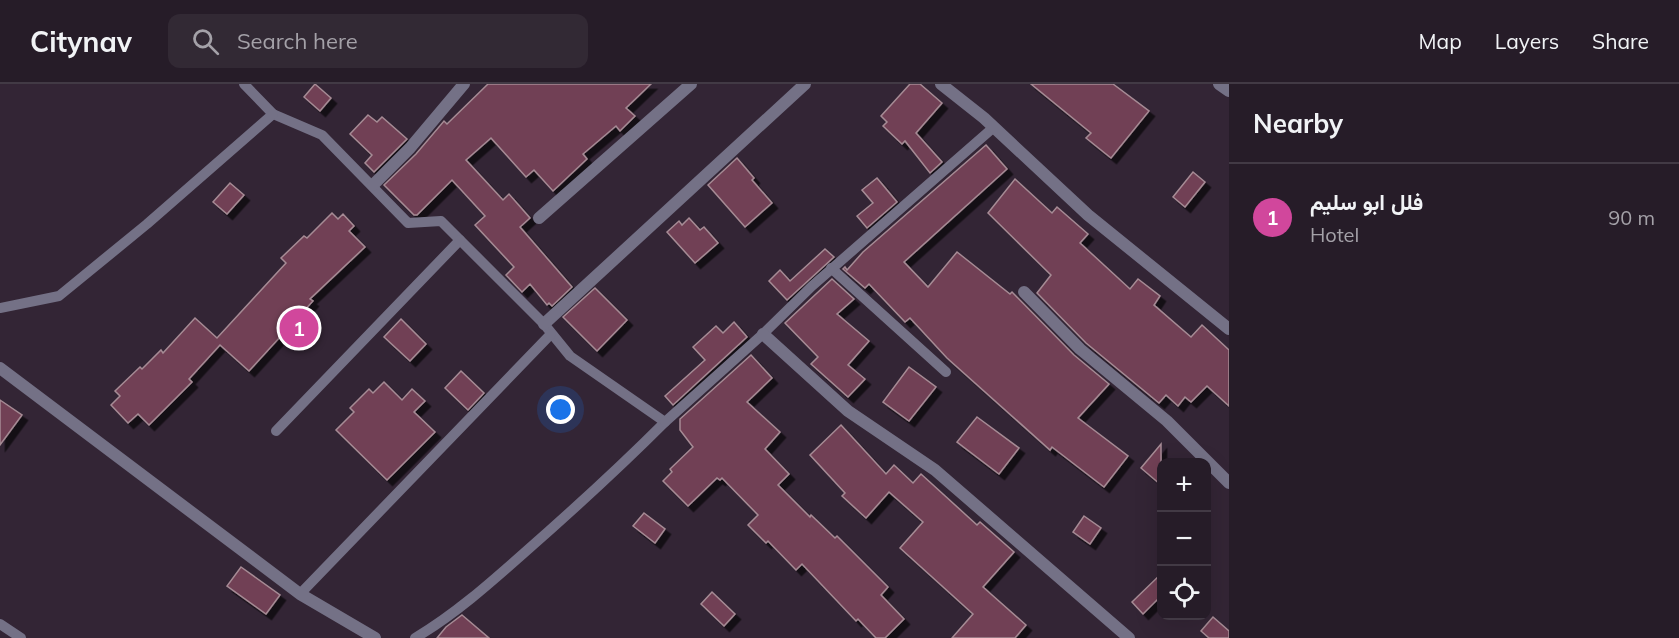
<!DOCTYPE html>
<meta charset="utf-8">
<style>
:root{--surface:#261c28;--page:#322934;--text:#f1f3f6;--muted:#a4a1a8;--line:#423a45;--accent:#1a73e8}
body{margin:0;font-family:Mulish,Vazirmatn,sans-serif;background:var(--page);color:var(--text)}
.controls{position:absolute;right:18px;bottom:18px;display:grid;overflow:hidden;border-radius:12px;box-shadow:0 6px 24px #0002}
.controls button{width:54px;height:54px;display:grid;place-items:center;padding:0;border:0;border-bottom:2px solid var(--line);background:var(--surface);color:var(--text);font:30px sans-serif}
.you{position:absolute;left:561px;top:326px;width:21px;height:21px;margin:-15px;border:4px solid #fff;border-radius:50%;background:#1a73e8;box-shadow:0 0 0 9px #1a73e833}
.badge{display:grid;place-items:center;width:39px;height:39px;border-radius:50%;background:var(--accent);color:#fff;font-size:20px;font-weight:700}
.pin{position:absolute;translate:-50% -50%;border:3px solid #fff;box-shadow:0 2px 6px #0006}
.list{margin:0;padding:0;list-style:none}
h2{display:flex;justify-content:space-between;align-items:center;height:78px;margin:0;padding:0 24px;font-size:26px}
h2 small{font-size:20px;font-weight:400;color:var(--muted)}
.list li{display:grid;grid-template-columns:39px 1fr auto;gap:18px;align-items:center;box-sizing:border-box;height:108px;padding:0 24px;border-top:2px solid var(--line)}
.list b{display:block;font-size:22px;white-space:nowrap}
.list p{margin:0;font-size:20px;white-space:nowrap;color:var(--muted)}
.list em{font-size:20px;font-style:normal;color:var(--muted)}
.icon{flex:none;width:33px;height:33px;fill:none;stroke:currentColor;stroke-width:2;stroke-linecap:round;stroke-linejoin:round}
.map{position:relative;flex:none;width:1229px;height:554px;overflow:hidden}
header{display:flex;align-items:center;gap:36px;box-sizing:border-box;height:84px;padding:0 30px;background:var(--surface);border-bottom:2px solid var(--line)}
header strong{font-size:28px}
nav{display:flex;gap:33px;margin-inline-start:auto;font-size:21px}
.search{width:420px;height:54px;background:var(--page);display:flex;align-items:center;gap:15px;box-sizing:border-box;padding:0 21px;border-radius:12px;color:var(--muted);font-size:22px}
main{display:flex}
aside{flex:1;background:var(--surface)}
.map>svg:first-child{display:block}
</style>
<header>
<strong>Citynav</strong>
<div class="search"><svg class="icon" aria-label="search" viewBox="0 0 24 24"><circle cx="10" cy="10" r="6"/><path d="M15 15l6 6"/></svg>Search here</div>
<nav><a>Map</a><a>Layers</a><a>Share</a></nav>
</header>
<main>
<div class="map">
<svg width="1229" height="554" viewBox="0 0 1229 554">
<defs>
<filter id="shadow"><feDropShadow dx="5.5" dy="5.5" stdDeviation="0" flood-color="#0009"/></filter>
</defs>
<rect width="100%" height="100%" fill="#332535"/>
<g fill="#714054" stroke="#a68b95" stroke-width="1.5" filter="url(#shadow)">
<path d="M315,0L331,14L320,27L304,13Z"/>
<path d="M488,0H651L626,24L635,32L620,47L616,42L583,70L587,75L553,107L534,86L526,93L491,54L466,76L503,116L509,110L530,134L520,143L572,203L552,222L549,219L547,221L530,200L522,208L506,191L514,183L475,141L485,132L452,96L417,131H414L384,101L416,70L444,37L447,40Z"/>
<path d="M910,0H920L942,19L916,49L942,78L930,89L905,57L902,60L883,42L887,38L881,32Z"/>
<path d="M1031,0H1113L1149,27L1111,74L1086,54L1091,49Z"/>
<path d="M368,31L377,38L382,33L407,55L374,88L365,79L372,71L350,50Z"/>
<path d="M986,61L1007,85L904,178L928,203L957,168L1010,210L1012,208L1074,271L1109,300L1078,334L1128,372L1104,403L1052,363L1050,366L947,274L910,234L905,238L869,200L865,204L843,185L845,183L847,186L863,168Z"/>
<path d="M737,74L754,94L752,96L772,119L745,143L708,101Z"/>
<path d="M1193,88L1205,98L1185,123L1173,113Z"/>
<path d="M877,94L897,118L867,144L857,132L873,119L862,106Z"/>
<path d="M1015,95L1052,129L1057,123L1088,150L1080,159L1130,205L1138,195L1160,212L1154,221L1191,253L1202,241L1229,266V322L1207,302L1191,318L1185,313L1178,322L1166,311L1159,319L1086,259L1037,209L1051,191L988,129Z"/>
<path d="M230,99L244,111L227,130L213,118Z"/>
<path d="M332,129L338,135L343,130L354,142L349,147L365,163L310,215L313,217L249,287L220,261L189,295L192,298L149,341L138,330L128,339L111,321L120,312L115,307L140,283L142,285L161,266L163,269L195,234L217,254L286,179L281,174L304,152L307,154Z"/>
<path d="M689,134L700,146L704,143L718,159L695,179L667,148L679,137L682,141Z"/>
<path d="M825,165L834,173L787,216L769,197L780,186L790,197Z"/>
<path d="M832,195L854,215L837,230L869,257L848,281L865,295L848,313L811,280L818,273L785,239Z"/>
<path d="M595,204L627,236L597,267L563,233Z"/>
<path d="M401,235L426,260L410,277L384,253Z"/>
<path d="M734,238L747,253L673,321L665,312L705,276L693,263L716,242L723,249Z"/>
<path d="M751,271L772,294L747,318L780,348L765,365L789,390L778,401L810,433L811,431L835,454L837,452L888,503L881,511L904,535L885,554H876L858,535L856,537L802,480L796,486L768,457L766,459L748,441L758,431L722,394L720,396L717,394L688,422L663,397L672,388L670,385L693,363L680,346V335Z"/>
<path d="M909,283L936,303L909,337L883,318Z"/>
<path d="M461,287L484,309L468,326L445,304Z"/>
<path d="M384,298L402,316L412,305L425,317L414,328L435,348L387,396L336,346L354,328L350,324L369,305L373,309Z"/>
<path d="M0,316L22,331L0,361Z"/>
<path d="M977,333L1019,364L999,390L957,358Z"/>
<path d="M841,341L886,390L894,381L913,399L921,390L977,441L980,438L1014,468L983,503L1026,541L1015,554H952L973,530L900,464L923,438L889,408L866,434L842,412L845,409L810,371Z"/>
<path d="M1161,360V401L1141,384Z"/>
<path d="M644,429L665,445L655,459L633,442Z"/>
<path d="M1084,432L1101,444L1090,460L1073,448Z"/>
<path d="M241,483L280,511L266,530L227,502Z"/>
<path d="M1161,490V512L1143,530L1132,518Z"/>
<path d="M712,508L735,530L724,542L701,520Z"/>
<path d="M462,531L489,554H437L446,543Z"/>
<path d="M1213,533L1229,547V554H1209L1201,547Z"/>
</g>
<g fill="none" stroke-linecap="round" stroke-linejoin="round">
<g stroke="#747186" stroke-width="10">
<path d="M244,0L273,30L322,51L408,139L441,137L544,240L570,272L665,338C619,384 573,426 524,469C489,500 454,531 415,554"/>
<path d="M831,184L946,288"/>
<path d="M0,224L59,212L147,140L273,30"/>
<path d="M665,338L763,250L812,202L994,43"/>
<path d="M276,347L460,156"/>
<path d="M300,510L551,250"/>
<path d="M0,540L21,554"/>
</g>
<g stroke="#747186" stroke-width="12">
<path d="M941,0L984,34L1088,131L1229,245"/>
<path d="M373,101L410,64L464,0"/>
<path d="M539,134L691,0"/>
<path d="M1024,208L1080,265L1167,337L1229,399"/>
<path d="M544,240L805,0"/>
<path d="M763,250L848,327L935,386L1129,554"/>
<path d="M0,284L300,510L375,554"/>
</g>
<path stroke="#747186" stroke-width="12" d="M1219,0L1229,7"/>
</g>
</svg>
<div class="controls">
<button>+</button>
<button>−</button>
<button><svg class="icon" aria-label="locate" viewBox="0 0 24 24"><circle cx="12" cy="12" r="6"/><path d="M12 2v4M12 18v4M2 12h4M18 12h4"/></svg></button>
</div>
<div class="you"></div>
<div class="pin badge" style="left:299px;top:244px;background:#d1479c">1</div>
</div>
<aside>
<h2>Nearby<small></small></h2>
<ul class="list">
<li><span class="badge" style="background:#d1479c">1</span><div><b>فلل ابو سليم</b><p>Hotel</p></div><em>90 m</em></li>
</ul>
</aside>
</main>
